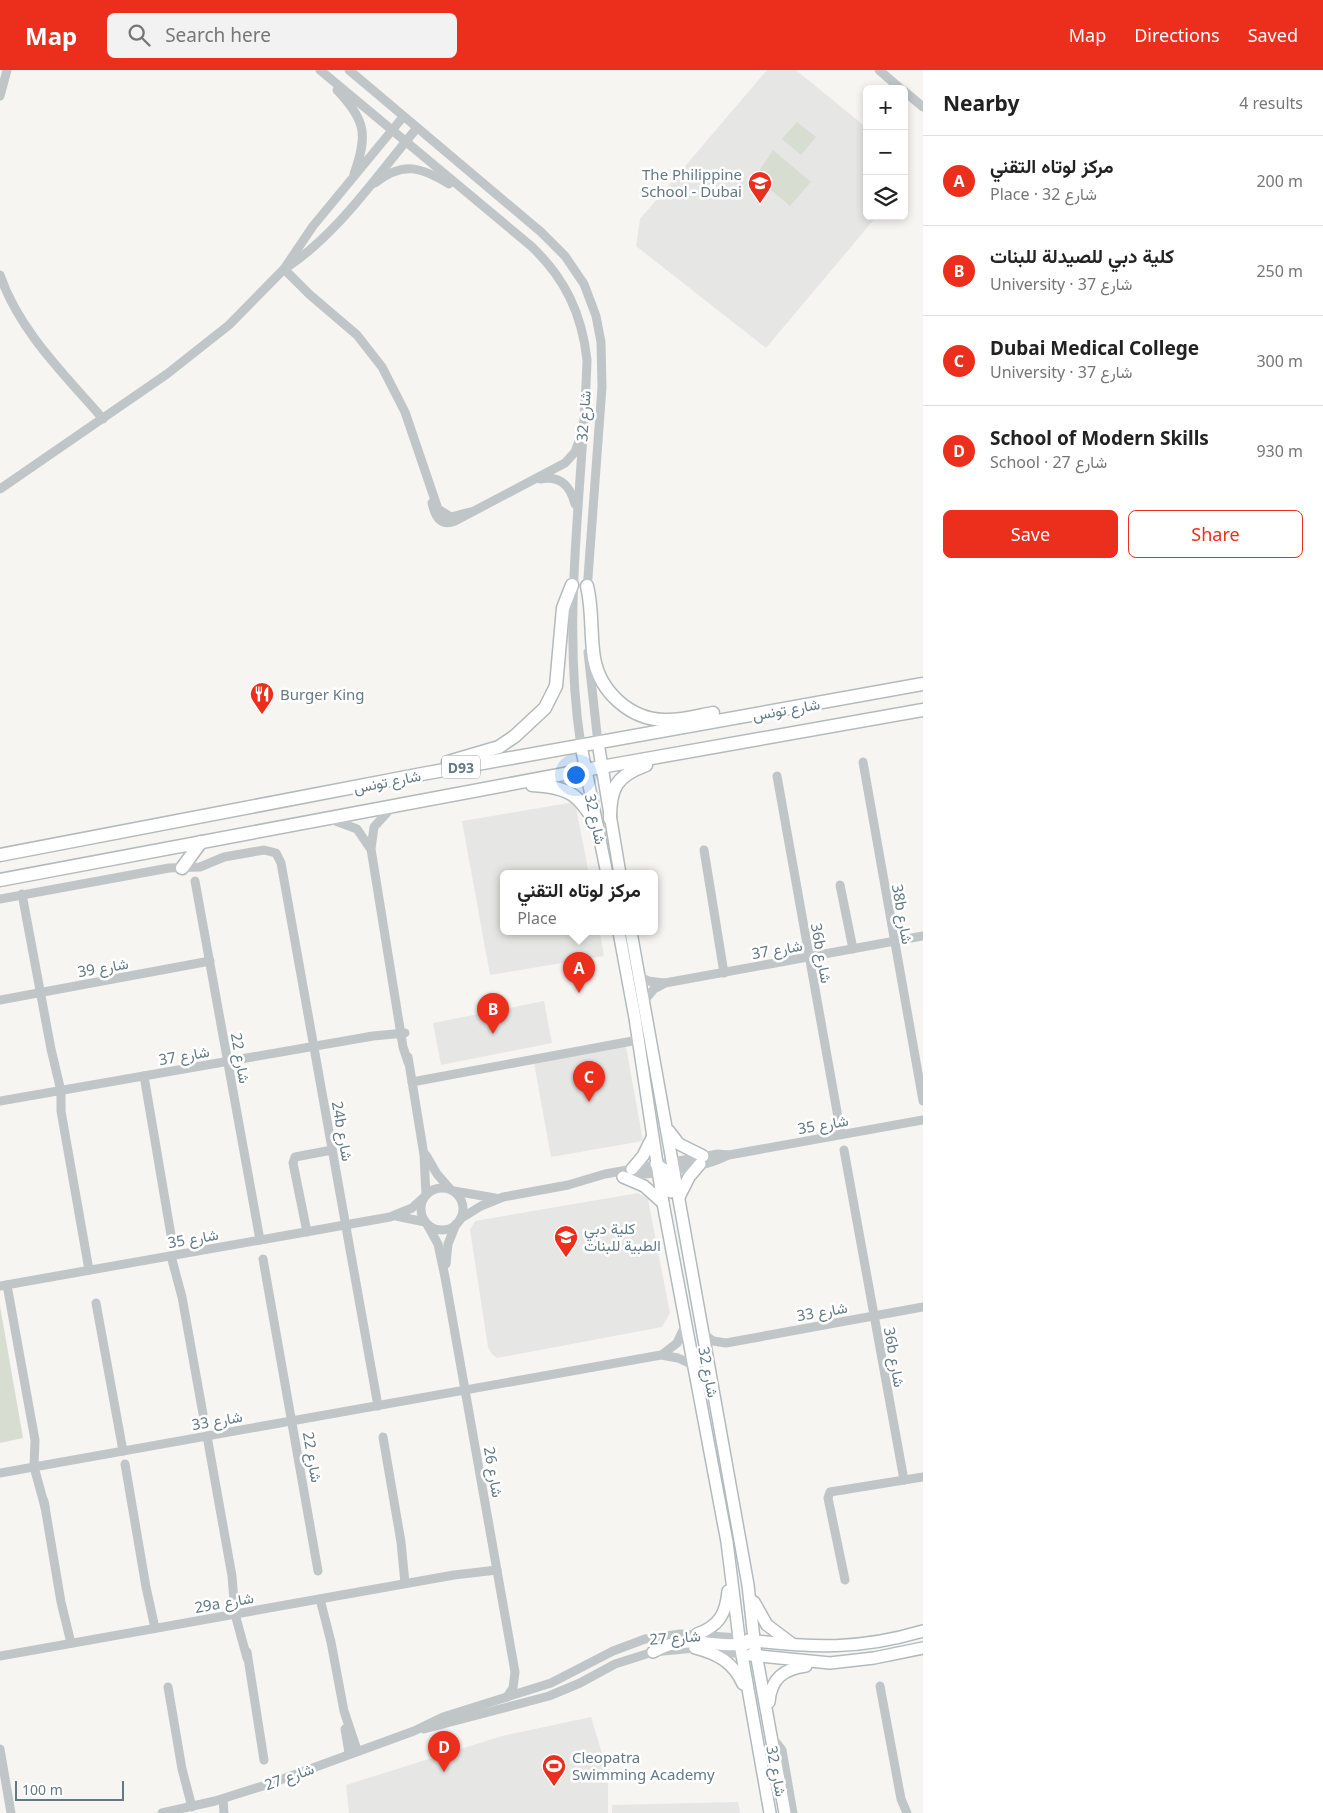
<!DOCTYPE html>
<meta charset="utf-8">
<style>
:root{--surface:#fff;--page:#f2f2f2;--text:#222;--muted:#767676;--line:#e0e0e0;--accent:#eb2f1c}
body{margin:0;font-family:"Noto Sans",Vazirmatn,sans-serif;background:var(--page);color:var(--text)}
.controls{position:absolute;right:15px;top:15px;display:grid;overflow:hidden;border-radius:8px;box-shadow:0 2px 8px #0003}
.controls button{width:45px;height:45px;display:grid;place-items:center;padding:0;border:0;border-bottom:1px solid var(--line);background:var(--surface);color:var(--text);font:25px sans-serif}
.scale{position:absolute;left:15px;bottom:12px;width:109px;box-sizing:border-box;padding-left:5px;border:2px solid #637a84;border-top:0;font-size:14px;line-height:18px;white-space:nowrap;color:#637a84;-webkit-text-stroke:4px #fff;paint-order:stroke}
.you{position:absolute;left:575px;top:704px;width:18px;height:18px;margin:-12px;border:4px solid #fff;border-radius:50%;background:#1a73e8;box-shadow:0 0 0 8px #1a73e833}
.badge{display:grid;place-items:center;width:32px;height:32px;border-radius:50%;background:var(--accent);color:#fff;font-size:16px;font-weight:700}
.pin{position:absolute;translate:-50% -41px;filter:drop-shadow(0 1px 2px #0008)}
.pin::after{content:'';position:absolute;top:26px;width:18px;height:15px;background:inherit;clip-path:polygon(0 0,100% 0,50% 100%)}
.popup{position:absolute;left:500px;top:800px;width:158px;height:65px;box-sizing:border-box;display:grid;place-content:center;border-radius:8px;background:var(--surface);filter:drop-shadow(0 1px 4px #0005);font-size:16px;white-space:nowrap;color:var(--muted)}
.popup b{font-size:19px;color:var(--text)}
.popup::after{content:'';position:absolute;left:50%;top:100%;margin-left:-10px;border:10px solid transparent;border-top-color:var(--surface)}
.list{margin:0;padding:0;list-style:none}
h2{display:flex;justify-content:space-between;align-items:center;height:65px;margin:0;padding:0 20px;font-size:21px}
h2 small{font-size:16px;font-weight:400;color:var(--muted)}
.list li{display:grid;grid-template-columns:32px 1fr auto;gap:15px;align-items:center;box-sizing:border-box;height:90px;padding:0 20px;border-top:1px solid var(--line)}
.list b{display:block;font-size:19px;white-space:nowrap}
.list p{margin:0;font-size:16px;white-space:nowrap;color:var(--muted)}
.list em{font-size:16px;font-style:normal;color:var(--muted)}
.actions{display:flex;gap:10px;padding:15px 20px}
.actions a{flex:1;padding:11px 0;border:1px solid var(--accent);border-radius:8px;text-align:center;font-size:18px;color:var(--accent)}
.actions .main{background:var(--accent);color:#fff}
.icon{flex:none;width:28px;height:28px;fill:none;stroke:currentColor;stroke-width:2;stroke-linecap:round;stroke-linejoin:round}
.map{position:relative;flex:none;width:923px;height:1743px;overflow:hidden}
header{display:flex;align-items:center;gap:30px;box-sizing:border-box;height:70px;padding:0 25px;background:var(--accent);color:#fff}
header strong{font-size:24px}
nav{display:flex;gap:28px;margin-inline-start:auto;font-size:18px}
.search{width:350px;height:45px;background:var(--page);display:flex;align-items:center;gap:12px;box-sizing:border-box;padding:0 18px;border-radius:8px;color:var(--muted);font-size:19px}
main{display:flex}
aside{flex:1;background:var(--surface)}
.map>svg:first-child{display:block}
</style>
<header>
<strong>Map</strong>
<div class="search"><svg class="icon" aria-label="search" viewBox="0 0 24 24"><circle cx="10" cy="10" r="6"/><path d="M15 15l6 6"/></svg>Search here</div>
<nav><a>Map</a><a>Directions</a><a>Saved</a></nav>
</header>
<main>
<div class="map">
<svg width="923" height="1743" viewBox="0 0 923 1743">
<rect width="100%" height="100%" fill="#f6f5f2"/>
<g fill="#e6e7e5">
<path d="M767,0H796L867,58V146H877L766,278L636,176L640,149Z"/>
<path d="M575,732L589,804H504V862H600L604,886L490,905L462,751Z"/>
<path d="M544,931L552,973L441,995L433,953Z"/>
<path d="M626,977L643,1071L551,1087L534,993Z"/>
<path d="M638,1123L648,1129L670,1243L662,1257L497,1288L492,1284L488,1277L470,1160L475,1151Z"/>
<path d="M591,1647L608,1703V1743H349L346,1715L502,1666Z"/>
<path d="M738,1732L740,1743H612V1735Z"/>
</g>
<g fill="#d8ddd2">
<path d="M797,52L816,67L801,85L782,69Z"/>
<path d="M773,80L811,112L790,136L755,107Z"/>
<path d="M0,1236L23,1368L0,1373Z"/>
</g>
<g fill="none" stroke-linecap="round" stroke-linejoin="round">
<g stroke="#b3babd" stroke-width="14">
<g id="secondary">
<path d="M598,673L620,804"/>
<path d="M581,676L607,804"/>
<path d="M619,862L635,948L663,1133L727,1472L739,1568L770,1743"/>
<path d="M631,862L748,1515L755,1578L785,1743"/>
<path d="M669,1061L679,1074L703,1086"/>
<path d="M656,1094L666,1101L671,1122"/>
<path d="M632,1099L643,1086L652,1068"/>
<path d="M623,1107L644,1116L663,1133"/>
<path d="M679,1127L689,1107L700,1094"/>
<path d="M754,1532L767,1555L791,1573"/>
<path d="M697,1564C719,1556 726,1544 728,1521"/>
<path d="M748,1570C813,1578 859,1580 923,1561"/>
<path d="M695,1578C718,1584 733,1592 743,1614"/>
<path d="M653,1582C687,1562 713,1579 746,1574"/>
<path d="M750,1585L830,1593L874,1588L923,1578"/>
<path d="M769,1632C771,1609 783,1599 806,1596"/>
</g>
</g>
<g stroke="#b4babc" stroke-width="15">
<g id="primary">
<path d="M587,516C593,540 590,564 594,588C600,622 630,649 664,650C680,651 697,646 713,643"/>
<path d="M448,692L499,677L515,666L545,638L556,616L563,538L572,515"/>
<path d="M532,715C569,717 579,724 597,756"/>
<path d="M610,749C610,718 616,706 646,695"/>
<path d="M0,785L422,704L923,614"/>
<path d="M182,798L201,772"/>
<path d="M0,810L601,697L923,640"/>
</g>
</g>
<g stroke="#c0c6c8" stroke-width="9">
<path d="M320,0L531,176C565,208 582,244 587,290C583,420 561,547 581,676"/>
<path d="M349,0L541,162L565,186L584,214L596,246L601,272L602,317L587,521"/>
<path d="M879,0L901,19"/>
<path d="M337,20C366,50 368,65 354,104"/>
<path d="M904,21L923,37"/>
<path d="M0,26L7,0"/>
<path d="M375,113C403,91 421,97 449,114"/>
<path d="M286,198C339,163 377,105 417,58"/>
<path d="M284,199L309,224L357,265L382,297L405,342L438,439L451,447L470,442"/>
<path d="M0,205C19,261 65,305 103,349"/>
<path d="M540,409C560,405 570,415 575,434"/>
<path d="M0,419L167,304L229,255L284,199L313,156L403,47"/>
<path d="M432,433C435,446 440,457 455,451L565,393L575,382L579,371"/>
<path d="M588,582L598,673"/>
<path d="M863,692L923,1031"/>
<path d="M777,706L841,1064"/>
<path d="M393,736L374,757L371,779L403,977L408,992"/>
<path d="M330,749L357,759L370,778"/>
<path d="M704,780L724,903"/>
<path d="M195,811L260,1170"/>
<path d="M840,815L853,879"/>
<path d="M22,824L51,979L61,1021V1041L89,1200"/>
<path d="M0,829L169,798L200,797L224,787L264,780L276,783L281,793L378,1336"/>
<path d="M639,906L648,911L664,913"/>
<path d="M0,930L210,891"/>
<path d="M643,932L654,919L665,913L923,866"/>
<path d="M408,987L424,1085L426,1125"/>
<path d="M144,1006L172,1171"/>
<path d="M412,1012L638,970"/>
<path d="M0,1031L373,966L405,963"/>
<path d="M844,1080L904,1410"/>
<path d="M426,1085L437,1104L450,1119"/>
<path d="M622,1107C650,1103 705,1099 728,1085"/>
<circle cx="442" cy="1139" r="21"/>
<path d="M454,1121L495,1128"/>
<path d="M396,1146L425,1152"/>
<path d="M460,1149L481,1136L503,1127L568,1115L605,1104L718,1084L729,1085L923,1050"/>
<path d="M427,1154L438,1174L445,1207L515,1602L513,1618L507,1627"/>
<path d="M307,1162L293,1093L295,1087L332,1080"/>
<path d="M171,1186L182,1227L203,1344"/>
<path d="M263,1189L318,1501"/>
<path d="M446,1194L448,1174L456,1154"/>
<path d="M7,1215L35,1370L34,1397L45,1437"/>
<path d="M0,1216L390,1147L412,1138L424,1127"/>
<path d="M96,1233L123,1381"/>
<path d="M702,1263L713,1271L726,1273L923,1237"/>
<path d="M663,1284L677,1273L685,1256"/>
<path d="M207,1366L232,1506L235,1544L247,1588"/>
<path d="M383,1367L401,1472L405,1513"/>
<path d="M125,1394L146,1517L155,1558"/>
<path d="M0,1403L661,1285L678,1288L693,1295"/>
<path d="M44,1431L61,1532L71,1573"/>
<path d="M845,1510L828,1428L830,1422L923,1407"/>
<path d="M320,1529L331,1572L344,1641L357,1680"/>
<path d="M247,1582L264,1690"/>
<path d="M0,1586L454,1505L497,1500"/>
<path d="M880,1616L901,1729L907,1743"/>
<path d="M168,1617L182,1699L192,1737"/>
<path d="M345,1659L349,1683"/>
<path d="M424,1659L549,1626L580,1613L615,1594L653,1582L695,1578L741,1584"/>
<path d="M771,1666L782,1680L793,1743"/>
<path d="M0,1679L11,1743"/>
<path d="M223,1729L224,1743"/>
<path d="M162,1743L215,1731L269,1714L414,1661L443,1647L551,1613L613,1581L645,1569L680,1564L739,1568"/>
</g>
<use href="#secondary" stroke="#fff" stroke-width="11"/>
<use href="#primary" stroke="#fff" stroke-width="12"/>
</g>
<defs>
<g id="school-pin" transform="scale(1.25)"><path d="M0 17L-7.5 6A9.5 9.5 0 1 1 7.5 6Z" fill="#eb2f1c" stroke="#fff"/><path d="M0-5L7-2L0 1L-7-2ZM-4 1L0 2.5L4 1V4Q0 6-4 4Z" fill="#fff"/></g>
<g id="restaurant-pin" transform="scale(1.25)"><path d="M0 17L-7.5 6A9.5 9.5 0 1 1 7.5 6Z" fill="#eb2f1c" stroke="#fff"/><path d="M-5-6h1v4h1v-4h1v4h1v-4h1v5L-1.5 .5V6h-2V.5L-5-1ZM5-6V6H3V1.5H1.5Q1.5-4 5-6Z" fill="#fff"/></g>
<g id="university-pin" transform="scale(1.25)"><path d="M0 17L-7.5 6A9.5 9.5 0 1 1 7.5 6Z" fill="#eb2f1c" stroke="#fff"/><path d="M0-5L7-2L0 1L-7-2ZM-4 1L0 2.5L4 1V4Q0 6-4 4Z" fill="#fff"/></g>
<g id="stadium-pin" transform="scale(1.25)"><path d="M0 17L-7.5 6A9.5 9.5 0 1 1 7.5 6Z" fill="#eb2f1c" stroke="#fff"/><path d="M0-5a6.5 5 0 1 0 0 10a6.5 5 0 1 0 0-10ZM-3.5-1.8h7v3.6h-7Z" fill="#fff"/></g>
</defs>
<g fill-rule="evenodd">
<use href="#school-pin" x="760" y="113"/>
<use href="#restaurant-pin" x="262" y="624"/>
<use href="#university-pin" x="566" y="1167"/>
<use href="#stadium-pin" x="554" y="1696"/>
</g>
<g text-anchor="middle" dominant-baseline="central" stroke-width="5" stroke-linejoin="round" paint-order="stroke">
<rect fill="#fff" stroke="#92a2a9" stroke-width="1" x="442" y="685.5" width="38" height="23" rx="4"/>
<g font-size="14" font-weight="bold" fill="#637a84">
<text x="461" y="697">D93</text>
</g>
<g font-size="15" fill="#637a84" stroke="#fff" text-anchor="start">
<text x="742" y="104" text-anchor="end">The Philippine<tspan x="742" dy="17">School - Dubai</tspan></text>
<text x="280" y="624">Burger King</text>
<text x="584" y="1158">كلية دبي<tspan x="584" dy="17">الطبية للبنات</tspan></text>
<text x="572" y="1687">Cleopatra<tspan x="572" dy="17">Swimming Academy</tspan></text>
</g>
<g font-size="15" fill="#637a84" stroke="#fff">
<text transform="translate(583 346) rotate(-86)">شارع 32</text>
<text transform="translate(786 639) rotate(-10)">شارع تونس</text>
<text transform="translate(387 711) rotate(-11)">شارع تونس</text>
<text transform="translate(596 749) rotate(78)">شارع 32</text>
<text transform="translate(903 844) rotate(80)">38b شارع</text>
<text transform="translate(777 879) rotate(-10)">شارع 37</text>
<text transform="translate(822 883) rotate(80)">36b شارع</text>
<text transform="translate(103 897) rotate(-10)">شارع 39</text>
<text transform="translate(184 985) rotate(-10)">شارع 37</text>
<text transform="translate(241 988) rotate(80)">شارع 22</text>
<text transform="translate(823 1054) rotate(-10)">شارع 35</text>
<text transform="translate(343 1061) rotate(80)">24b شارع</text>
<text transform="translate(193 1168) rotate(-10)">شارع 35</text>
<text transform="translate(822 1241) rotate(-10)">شارع 33</text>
<text transform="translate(895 1287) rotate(80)">36b شارع</text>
<text transform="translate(709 1302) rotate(79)">شارع 32</text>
<text transform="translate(217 1350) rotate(-10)">شارع 33</text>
<text transform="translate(313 1387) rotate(80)">شارع 22</text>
<text transform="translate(494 1402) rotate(80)">شارع 26</text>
<text transform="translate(224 1532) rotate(-10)">29a شارع</text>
<text transform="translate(675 1567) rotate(-4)">شارع 27</text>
<text transform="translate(777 1701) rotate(79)">شارع 32</text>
<text transform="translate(289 1706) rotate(-20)">شارع 27</text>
</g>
</g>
</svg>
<div class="controls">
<button>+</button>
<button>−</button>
<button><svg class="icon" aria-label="layers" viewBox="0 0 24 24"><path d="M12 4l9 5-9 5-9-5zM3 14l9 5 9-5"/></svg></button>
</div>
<div class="scale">100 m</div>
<div class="you"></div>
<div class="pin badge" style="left:579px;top:923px">A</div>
<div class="popup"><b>مركز لوتاه التقني</b>Place</div>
<div class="pin badge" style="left:493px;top:964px">B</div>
<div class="pin badge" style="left:589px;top:1032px">C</div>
<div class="pin badge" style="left:444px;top:1702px">D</div>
</div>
<aside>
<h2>Nearby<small>4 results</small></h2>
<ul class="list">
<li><span class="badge">A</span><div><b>مركز لوتاه التقني</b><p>Place · شارع 32</p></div><em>200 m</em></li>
<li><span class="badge">B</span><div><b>كلية دبي للصيدلة للبنات</b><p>University · شارع 37</p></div><em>250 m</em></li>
<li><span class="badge">C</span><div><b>Dubai Medical College</b><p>University · شارع 37</p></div><em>300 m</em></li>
<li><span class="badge">D</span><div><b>School of Modern Skills</b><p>School · شارع 27</p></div><em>930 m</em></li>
</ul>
<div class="actions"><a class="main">Save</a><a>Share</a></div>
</aside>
</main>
